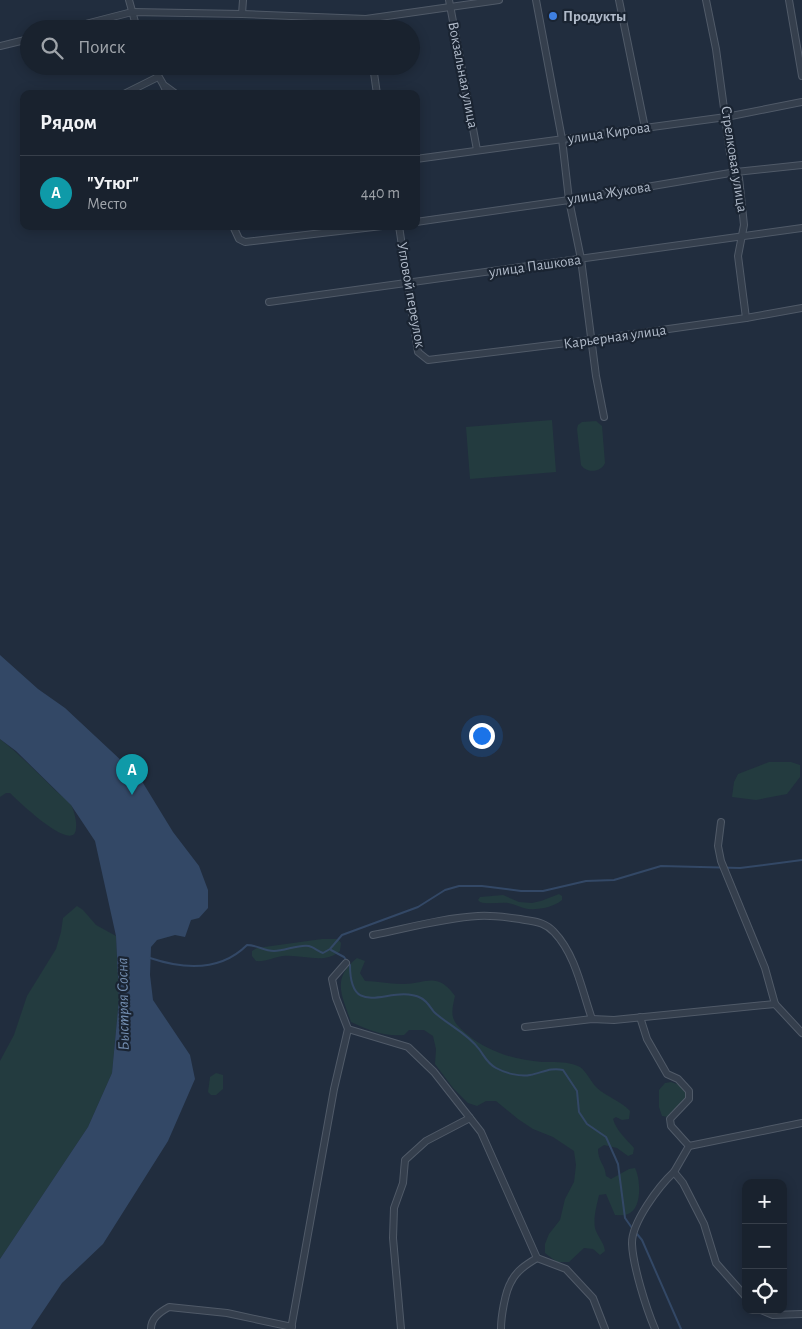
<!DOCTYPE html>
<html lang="ru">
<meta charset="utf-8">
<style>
:root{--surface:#19222e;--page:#222a36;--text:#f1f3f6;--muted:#9fa4aa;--line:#373f4a;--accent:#1a73e8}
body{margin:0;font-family:"Alegreya Sans",sans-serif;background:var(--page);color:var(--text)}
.controls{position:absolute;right:15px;bottom:15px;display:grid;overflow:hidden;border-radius:10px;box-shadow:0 2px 12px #0003}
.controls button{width:45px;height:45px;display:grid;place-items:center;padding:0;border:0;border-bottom:1px solid var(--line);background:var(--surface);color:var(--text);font:25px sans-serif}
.you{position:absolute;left:481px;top:735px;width:18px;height:18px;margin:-12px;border:4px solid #fff;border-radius:50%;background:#1a73e8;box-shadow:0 0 0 8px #1a73e833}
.badge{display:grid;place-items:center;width:32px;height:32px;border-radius:50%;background:var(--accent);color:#fff;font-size:16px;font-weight:700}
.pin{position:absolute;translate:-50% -41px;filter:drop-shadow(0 1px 2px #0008)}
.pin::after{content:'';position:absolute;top:26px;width:18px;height:15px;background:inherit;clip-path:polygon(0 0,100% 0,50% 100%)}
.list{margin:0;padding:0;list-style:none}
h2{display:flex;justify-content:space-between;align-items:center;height:65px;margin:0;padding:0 20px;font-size:21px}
h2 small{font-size:16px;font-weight:400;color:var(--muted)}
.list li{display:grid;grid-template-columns:32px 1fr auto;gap:15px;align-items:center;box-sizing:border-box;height:75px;padding:0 20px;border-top:1px solid var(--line)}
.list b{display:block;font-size:19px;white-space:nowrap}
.list p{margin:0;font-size:16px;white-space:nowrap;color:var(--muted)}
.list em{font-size:16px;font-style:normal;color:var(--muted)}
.icon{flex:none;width:28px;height:28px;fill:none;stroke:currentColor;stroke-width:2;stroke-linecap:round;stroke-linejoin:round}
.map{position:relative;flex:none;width:802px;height:1329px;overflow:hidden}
.search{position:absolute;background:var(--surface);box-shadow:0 2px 12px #0003;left:20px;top:20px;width:400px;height:55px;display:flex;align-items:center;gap:12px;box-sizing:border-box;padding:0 18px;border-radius:28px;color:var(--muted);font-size:19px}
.panel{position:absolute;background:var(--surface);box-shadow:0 2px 12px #0003;left:20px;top:90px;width:400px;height:140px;border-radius:10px}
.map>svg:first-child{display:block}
</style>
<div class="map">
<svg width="802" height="1329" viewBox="0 0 802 1329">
<rect width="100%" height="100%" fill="#212d3e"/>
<g fill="#233b3f">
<path d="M552,420L556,472L470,479L466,427Z"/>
<path d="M596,421L602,426L605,463C601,473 586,473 581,465L577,429L578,425L582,422Z"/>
<path d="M0,739C19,754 37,772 54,789C59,794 67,799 71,805C74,810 77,822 76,828C75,856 16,799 10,793H6L0,797Z"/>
<path d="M769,762H791L800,765V777L787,794L756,800L732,797L734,782L738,774Z"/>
<path d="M559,894L562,896V900C554,907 539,910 528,909C521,908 515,904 508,903C499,902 489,905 480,902L478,900L480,897L503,895L519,902L532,903L541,901Z"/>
<path d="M77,906L83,910L96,925L116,936L119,999L112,1073L88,1127L0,1259V1061L14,1035L27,996L56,949L61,932L63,918Z"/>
<path d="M322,939H338L341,943L340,951C324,965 303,954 283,956C274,957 266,962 256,961L252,956V951L257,948Z"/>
<path d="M357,958L365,961L360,973L365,981C377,981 389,984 401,984C426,985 436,970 455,996C450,1017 451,1021 468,1035C488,1052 516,1060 542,1062C554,1062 568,1061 580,1067C586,1071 591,1082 597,1088C607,1097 621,1101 630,1111L629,1119L622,1120L616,1117L613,1119C616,1130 626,1139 634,1148L633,1154L628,1156L617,1148L604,1145L598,1149C598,1162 605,1164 606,1176L611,1179L629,1169L635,1168C641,1180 642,1209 628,1214C624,1216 618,1215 615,1215L606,1194L599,1195C597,1205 593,1217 595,1228C597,1236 604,1242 605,1251L600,1255L593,1249L584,1248L569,1262H557L545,1253V1244L549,1234L560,1220L565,1199L574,1182L576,1165L574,1151L553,1137L533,1129L518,1119L496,1101H486L477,1106L468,1103L453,1088L435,1064L436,1049L433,1036L424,1030H409L404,1035C385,1037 368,1030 351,1022C342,995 331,979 357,958Z"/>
<path d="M216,1073L223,1075V1089L216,1095H211L208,1092L210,1077Z"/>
<path d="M671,1082L680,1085L685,1090L686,1099L668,1117L662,1116L659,1107V1090L665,1083Z"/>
</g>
<path fill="#334866" d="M0,655L38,689L65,708L140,778L173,832L199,866L208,890V908L199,918L191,920L185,937L175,935L157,940L151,947L150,975L153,1000L190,1055L195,1079L168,1141L103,1244L62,1283L31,1329H0V1259L88,1127L112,1073L119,999L116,936L95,841L71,805L16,751L0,739Z"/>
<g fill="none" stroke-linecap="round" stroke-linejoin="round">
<g stroke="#334866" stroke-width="2">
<path d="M331,950L344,957L350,965C350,1023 391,983 421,998C427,1001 430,1007 434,1012C448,1025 467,1033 479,1049C485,1057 487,1063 496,1068C505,1073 520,1077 530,1075C542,1073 550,1067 563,1070L577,1091L579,1112L587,1124L606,1137L618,1164L625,1218L632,1228"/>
<path d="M150,958C183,969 220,972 247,945C258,945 263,951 274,951C285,951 299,944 309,946C313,947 318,951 323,953L330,949L342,935L418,907L445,890L459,886H482L521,891H543L586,881L614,880L661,866L740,868L802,860"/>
<path d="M637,1234L642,1240L681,1329"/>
</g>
<g stroke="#505a68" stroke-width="8">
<g id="street">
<path d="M129,0L137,29"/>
<path d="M449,0L477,150"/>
<path d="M536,0L562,139L569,200L581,259L596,376L604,417"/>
<path d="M619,0L645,128"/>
<path d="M706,0L716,49L730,153L739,178L744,225L738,256L746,318"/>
<path d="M789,0L802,76"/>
<path d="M242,14L243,0"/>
<path d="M366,19L368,29"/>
<path d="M66,29L132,12L242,14L366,19L499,0"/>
<path d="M0,46L29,39"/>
<path d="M153,66C157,76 165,84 167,94"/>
<path d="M373,66L377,94"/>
<path d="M165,86L176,94"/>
<path d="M124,94L158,77"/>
<path d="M416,159L726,117L802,102"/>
<path d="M416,222L569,200L736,172L802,165"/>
<path d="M233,226L239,239L245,242L382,226"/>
<path d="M399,226L418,352L428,360L591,340L746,318L802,308"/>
<path d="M269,302L802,228"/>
<path d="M721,822L718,846L721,861L765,968L775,1004L802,1033"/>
<path d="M373,935C408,928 443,918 478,916C492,915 506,917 520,919C534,922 544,921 554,932C576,955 582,991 592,1019"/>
<path d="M640,1017L647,1039L667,1074L678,1079L689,1091V1099L670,1119L671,1126L689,1146L674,1172L683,1183L704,1224L716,1263L746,1297"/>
<path d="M525,1027L592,1019L614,1020L775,1004"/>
<path d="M348,1029L408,1047L434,1072L481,1132L537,1258L566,1269L593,1298L605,1329"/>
<path d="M689,1146L802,1123"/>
<path d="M761,1310L773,1315L802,1314"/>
<path d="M151,1329C151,1318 160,1312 169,1307L227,1313L292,1327"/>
<path d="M291,1329L334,1089L348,1029L336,998L332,979L346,963"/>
<path d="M401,1329L393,1238L394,1208L403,1183L405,1160L426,1141L470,1118"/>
<path d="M501,1329C501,1317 505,1292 511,1282C516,1271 527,1264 537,1258"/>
<path d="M655,1329C646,1308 633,1266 632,1244C631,1223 659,1186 674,1172"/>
</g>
</g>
<use href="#street" stroke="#353f4d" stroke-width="6"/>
</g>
<circle fill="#3f7fe0" stroke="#1a2432" stroke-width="2" cx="553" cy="16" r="5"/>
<g text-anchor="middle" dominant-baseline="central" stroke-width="4.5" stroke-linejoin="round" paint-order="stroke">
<g font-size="15" font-weight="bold" fill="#b0bac9" stroke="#1a2432" text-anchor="start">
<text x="563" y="16">Продукты</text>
</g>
<g font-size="15" fill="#b0bac9" stroke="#1a2432">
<text transform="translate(463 75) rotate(79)">Вокзальная улица</text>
<text transform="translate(609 133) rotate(-8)">улица Кирова</text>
<text transform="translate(734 159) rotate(81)">Стрелковая улица</text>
<text transform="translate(609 193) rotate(-9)">улица Жукова</text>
<text transform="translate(535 266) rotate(-8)">улица Пашкова</text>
<text transform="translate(411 295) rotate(80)">Угловой переулок</text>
<text transform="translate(615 337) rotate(-8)">Карьерная улица</text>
</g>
<g font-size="16" font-style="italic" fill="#7590b3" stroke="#1a2432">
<text transform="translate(123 1004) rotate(-91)">Быстрая Сосна</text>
</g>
</g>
</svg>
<div class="controls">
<button>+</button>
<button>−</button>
<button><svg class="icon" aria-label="locate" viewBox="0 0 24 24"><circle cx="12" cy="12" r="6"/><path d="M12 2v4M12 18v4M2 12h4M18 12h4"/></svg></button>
</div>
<div class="you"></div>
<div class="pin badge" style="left:132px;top:795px;background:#0f9aa8">A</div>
<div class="search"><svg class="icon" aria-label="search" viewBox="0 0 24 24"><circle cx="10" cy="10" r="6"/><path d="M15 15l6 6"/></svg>Поиск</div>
<section class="panel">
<h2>Рядом<small></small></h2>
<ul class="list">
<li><span class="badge" style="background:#0f9aa8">A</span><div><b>&quot;Утюг&quot;</b><p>Место</p></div><em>440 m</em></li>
</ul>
</section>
</div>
